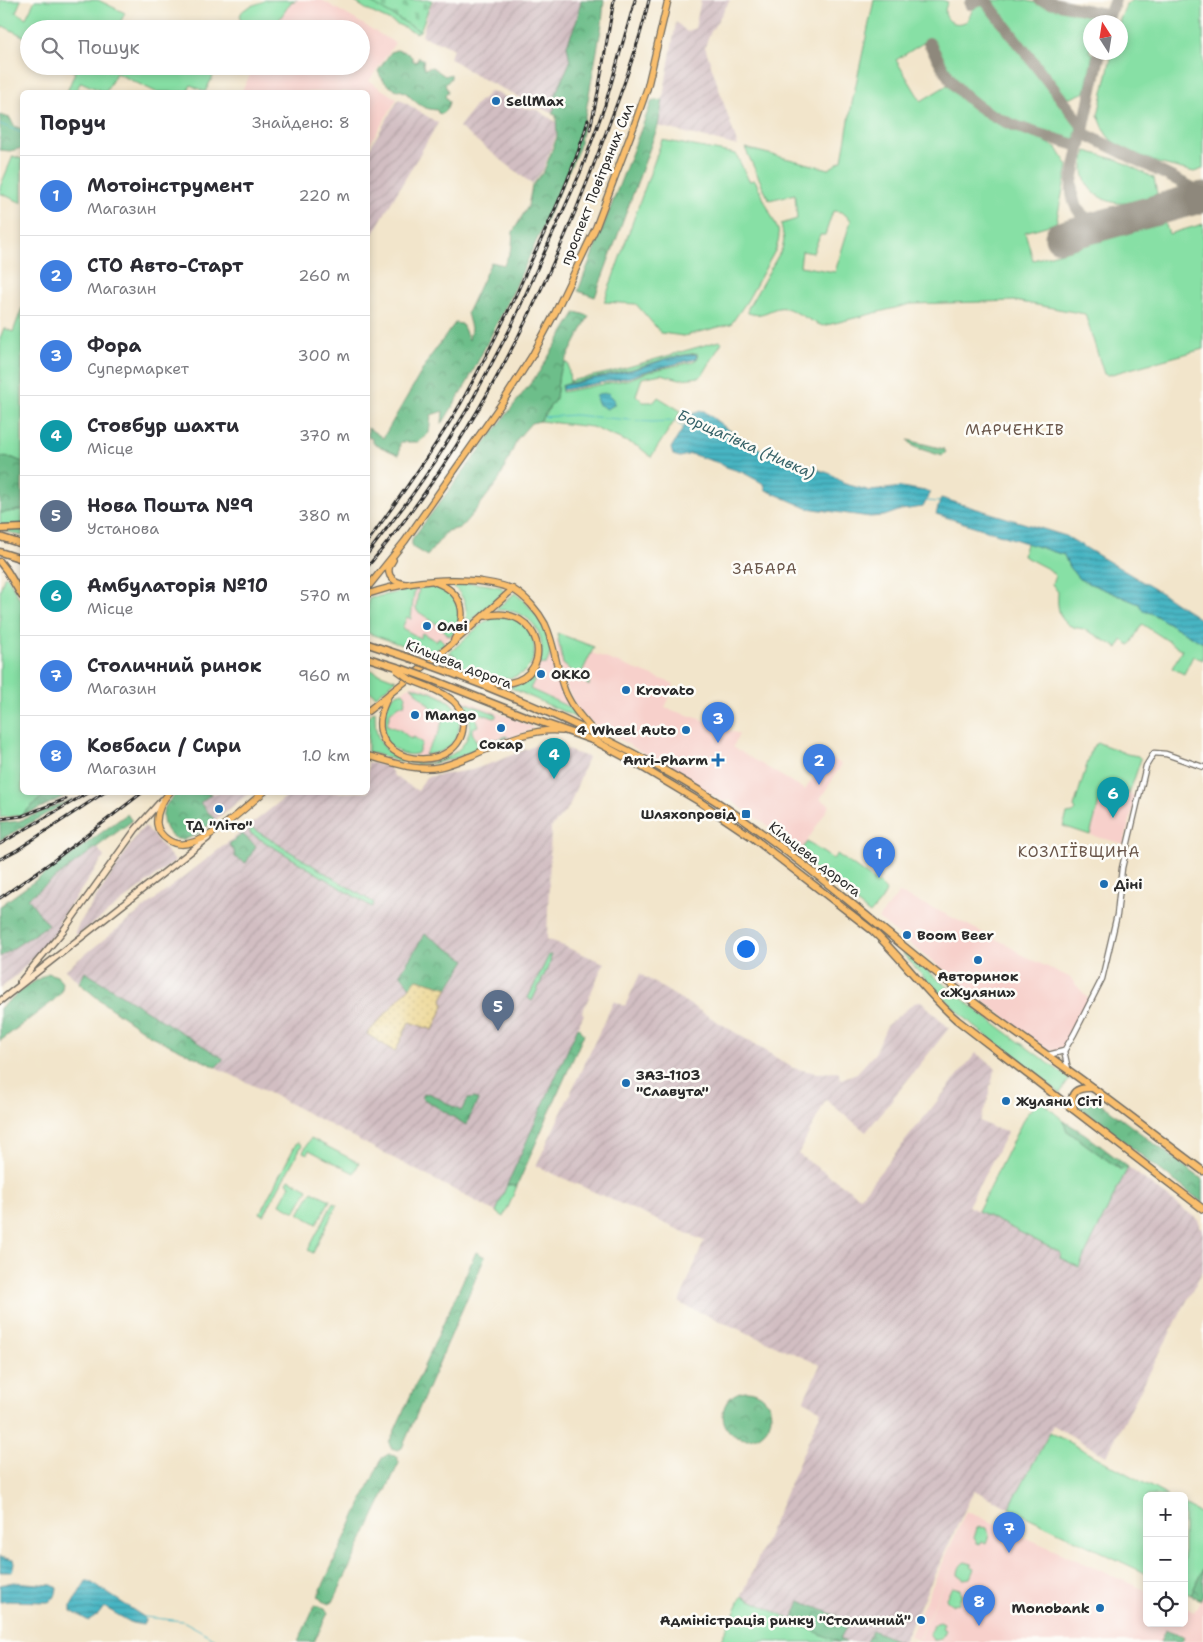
<!DOCTYPE html>
<html lang="uk">
<meta charset="utf-8">
<style>
:root{--surface:#fff;--page:#f2f2f3;--text:#2b2b33;--muted:#7c7c81;--line:#e1e1e2;--accent:#b45309}
body{margin:0;font-family:"Shantell Sans",sans-serif;background:var(--page);color:var(--text)}
.controls{position:absolute;right:15px;bottom:15px;display:grid;overflow:hidden;border-radius:8px;box-shadow:0 2px 8px #0003}
.controls button{width:45px;height:45px;display:grid;place-items:center;padding:0;border:0;border-bottom:1px solid var(--line);background:var(--surface);color:var(--text);font:25px sans-serif}
.compass{position:absolute;left:1083px;top:15px;width:45px;height:45px;border-radius:50%;background:var(--surface);box-shadow:0 2px 8px #0003;rotate:348deg}
.you{position:absolute;left:745px;top:948px;width:18px;height:18px;margin:-12px;border:4px solid #fff;border-radius:50%;background:#1a73e8;box-shadow:0 0 0 8px #1a73e833}
.badge{display:grid;place-items:center;width:32px;height:32px;border-radius:50%;background:var(--accent);color:#fff;font-size:16px;font-weight:700}
.pin{position:absolute;translate:-50% -41px;filter:drop-shadow(0 1px 2px #0008)}
.pin::after{content:'';position:absolute;top:26px;width:18px;height:15px;background:inherit;clip-path:polygon(0 0,100% 0,50% 100%)}
.list{margin:0;padding:0;list-style:none}
h2{display:flex;justify-content:space-between;align-items:center;height:65px;margin:0;padding:0 20px;font-size:21px}
h2 small{font-size:16px;font-weight:400;color:var(--muted)}
.list li{display:grid;grid-template-columns:32px 1fr auto;gap:15px;align-items:center;box-sizing:border-box;height:80px;padding:0 20px;border-top:1px solid var(--line)}
.list b{display:block;font-size:19px;white-space:nowrap}
.list p{margin:0;font-size:16px;white-space:nowrap;color:var(--muted)}
.list em{font-size:16px;font-style:normal;color:var(--muted)}
.icon{flex:none;width:28px;height:28px;fill:none;stroke:currentColor;stroke-width:2;stroke-linecap:round;stroke-linejoin:round}
.map{position:relative;flex:none;width:1203px;height:1642px;overflow:hidden}
.search{position:absolute;background:var(--surface);box-shadow:0 2px 8px #0003;left:20px;top:20px;width:350px;height:55px;display:flex;align-items:center;gap:12px;box-sizing:border-box;padding:0 18px;border-radius:28px;color:var(--muted);font-size:19px}
.panel{position:absolute;background:var(--surface);box-shadow:0 2px 8px #0003;left:20px;top:90px;width:350px;height:705px;border-radius:8px}
.map>svg:first-child{display:block}
</style>
<div class="map">
<svg width="1203" height="1642" viewBox="0 0 1203 1642">
<defs>
<pattern id="industrial-furrows" width="10" height="10" patternUnits="userSpaceOnUse" patternTransform="scale(1.25)"><rect width="10" height="10" fill="#d2bec2"/><path d="M-1 1l2-2M0 10L10 0M9 11l2-2" fill="none" stroke="#b4a3a7"/></pattern>
<pattern id="forest-crowns" width="20" height="18" patternUnits="userSpaceOnUse" patternTransform="scale(1.25)"><rect width="20" height="18" fill="#6dbe8a"/><path d="M2 6a3 3 0 1 1 6 0M12 15a3 3 0 1 1 6 0" fill="none" stroke="#5a9b71"/></pattern>
<pattern id="sand-dots" width="8" height="8" patternUnits="userSpaceOnUse" patternTransform="scale(1.25)"><rect width="8" height="8" fill="#eeda9e"/><path d="M2 2h.1M6 6h.1" fill="none" stroke="#cb8" stroke-width="1.8" stroke-linecap="round"/></pattern>
<pattern id="cemetery-stones" width="16" height="16" patternUnits="userSpaceOnUse" patternTransform="scale(1.25)"><rect width="16" height="16" fill="#87e0a5"/><path d="M2 7V4a2 2 0 0 1 4 0v3zM10 15v-3a2 2 0 0 1 4 0v3z" fill="#75c08e"/></pattern>
<pattern id="water-rules" width="6" height="5" patternUnits="userSpaceOnUse" patternTransform="scale(1.25)"><rect width="6" height="5" fill="#47b5c3"/><path d="M0 2.5h6" fill="none" stroke="#3b939f"/></pattern>
</defs>
<rect width="100%" height="100%" fill="#fdfcf7"/>
<filter id="ink" filterUnits="userSpaceOnUse"><feTurbulence type="fractalNoise" baseFrequency=".02" numOctaves="2"/><feDisplacementMap in="SourceGraphic" scale="10" xChannelSelector="R" yChannelSelector="G"/><feConvolveMatrix kernelMatrix="1 2 1 2 8 2 1 2 1" color-interpolation-filters="sRGB"/></filter>
<filter id="wash" filterUnits="userSpaceOnUse"><feTurbulence type="fractalNoise" baseFrequency=".0096" numOctaves="4" result="noise"/><feDisplacementMap in="SourceGraphic" scale="20" xChannelSelector="R" yChannelSelector="G"/><feGaussianBlur stdDeviation="1.12" result="paint"/><feColorMatrix in="noise" values="0 0 0 0 0 0 0 0 0 0 0 0 0 0 0 0 0 1.4 0 .05"/><feComposite in="paint" operator="in"/></filter>
<g filter="url(#wash)">
<rect width="100%" height="100%" fill="#f2e5cb"/>
<g fill="#f7d0cb" fill-rule="evenodd">
<path d="M297,0H322L395,43L369,81L397,99L368,147V92H241L255,66H361V29H273L291,2Z"/>
<path d="M428,586L447,589L456,632L437,649L395,628L412,587Z"/>
<path d="M555,639L674,684L665,708L700,719L739,734L733,747L805,790L827,756L842,764L820,799L830,805L802,849L730,800L724,802L675,771L596,726L583,715L576,707L567,688L561,670Z"/>
<path d="M549,655L553,656L562,692L569,707L574,712L515,685L530,677L539,665L547,663Z"/>
<path d="M415,684L440,694L453,703L460,714L462,725L457,739L449,749L438,754L423,757L412,756L386,738V708L396,696L412,685Z"/>
<path d="M463,699L510,717L531,726L533,729L457,759L436,764V761L452,754L459,749L465,743L468,735L470,728V715ZM465,702L480,713L475,716L472,732L477,743L488,738L490,740H496L506,736V739L456,758L437,763L436,761L452,755L465,743L469,735L471,721L468,709Z"/>
<path d="M1103,787L1136,796L1124,844L1090,835Z"/>
<path d="M899,893L935,909L1008,945L1022,955L1069,977L1089,999L1064,1046L1057,1051L1045,1048L878,919Z"/>
<path d="M966,1511L1147,1591V1623H1184V1607L1194,1612L1203,1595V1642H918L958,1551L918,1640L910,1636Z"/>
</g>
<g fill="url(#industrial-furrows)">
<path d="M433,0H590L557,113L547,111L475,75L450,58L453,49L442,43H439L422,36L428,13Z"/>
<path d="M701,0H730L709,35L705,47L738,146L658,126L676,22L687,32L695,28Z"/>
<path d="M490,91L499,93L520,107L538,110L556,122V136L543,170L532,184L459,127L479,101L482,100Z"/>
<path d="M399,99L438,123L368,242V151Z"/>
<path d="M544,742L588,757L569,807L551,828L547,939L604,963L582,1013L584,1014L578,1027L496,1212L275,1096L151,1036L106,1005L65,970L291,793L368,792V762L389,767L394,776L418,791L426,777L472,770L495,762Z"/>
<path d="M212,793H249L215,820L200,803Z"/>
<path d="M145,826L175,861L77,936L75,932L79,924L139,832Z"/>
<path d="M97,847L104,857L59,921L62,926L18,974L0,989V957L47,925L28,898Z"/>
<path d="M640,974L793,1068L817,1073L838,1072L841,1079L857,1073L875,1053L887,1025L917,1001H921L949,1028L866,1132L826,1100L798,1154L860,1197L976,1053L996,1068L990,1087V1094L980,1121L994,1128L1008,1131L968,1206L1061,1253L1078,1267L1128,1167L1198,1220L1200,1224L1199,1226L1203,1229V1270L1106,1456L1053,1425L1009,1508L974,1490L903,1642H900L872,1630L866,1642H846L840,1640L848,1621L800,1601L792,1621L742,1596L821,1411L804,1400L820,1365L679,1303L704,1241L536,1166L614,1001L625,1006Z"/>
</g>
<g fill="#87e0a5" stroke="#598668" fill-rule="evenodd">
<path d="M0,0H21L16,12L26,18L35,0H98L125,13L117,29H29V39L3,26L0,31Z"/>
<path d="M265,0H297L291,2L273,29C266,29 256,31 249,29C239,26 236,13 247,8C253,4 257,5 265,0Z"/>
<path d="M352,0H366L420,31L416,33L369,11Z"/>
<path d="M874,0H942L948,2C939,16 952,29 967,21L973,9L982,4L1077,127L1074,139C1027,128 979,115 951,72C944,61 938,49 931,38L896,60L921,101L949,84L965,101L993,121L1012,130L1040,139L1057,148L1068,166L1056,223L1025,232L1033,260L1165,223L1169,234L1203,224V349L1108,375L1104,374L1085,314L1015,301L911,304L823,326C811,322 796,311 786,308C772,305 765,319 748,313V308L782,249L784,240L781,224L797,219L795,194L769,200L745,148L829,169L842,160L853,98ZM833,211L842,212L851,220L835,272L800,266L802,251L813,253L820,235H825Z"/>
<path d="M991,0H1023L1101,17L1100,22H1090V52L1093,53L1085,92L1071,98L1066,97Z"/>
<path d="M1132,0H1203V169L1194,172L1158,163L1123,148L1111,140L1106,134L1098,115L1112,53L1120,52V22H1119L1126,5Z"/>
<path d="M63,66H218L205,92L191,85L187,92H156L116,73L106,92H103L81,82L75,92H67L75,72Z"/>
<path d="M662,140L736,154L749,181L755,180L778,230L779,237L776,249L747,301L731,324L684,336L661,333L636,304L604,302Z"/>
<path d="M1086,151L1118,160L1154,178L1157,194C1147,197 1136,202 1126,203C1105,205 1082,190 1083,167C1083,162 1085,156 1086,151Z"/>
<path d="M13,156L22,159V203L0,193V187Z"/>
<path d="M22,308V462L13,458L0,457V338L4,328L13,332Z"/>
<path d="M719,341L722,342L704,373L700,377L680,379L661,374L642,378L636,395L643,402H654L658,397L681,411L651,457L639,447L592,427L540,421L556,398L559,373L565,362L568,364L570,383L561,386L562,392L630,379L650,371L693,362L698,358L697,353L671,357L632,369L571,383L570,381L611,372Z"/>
<path d="M22,510V536L0,529V513Z"/>
<path d="M1026,543L1064,555L1069,567L1079,579L1139,604L1143,611L1151,613L1203,643V660L1193,656L1184,674L1172,668L1182,650L1142,624L1130,645L1122,640L1118,648C1107,642 1095,634 1083,629C1079,628 1075,628 1071,626C1058,620 1057,605 1058,592L1052,584L1055,576L1050,570L1023,556Z"/>
<path d="M7,576L22,603V792L47,793L21,815L0,818V590L4,577Z"/>
<path d="M448,582L483,584L501,587L504,592L466,625C468,606 465,595 448,582Z"/>
<path d="M427,587C434,588 442,587 447,591C461,601 465,629 449,636L440,626L417,611L416,607L419,588Z"/>
<path d="M413,589H415C413,599 412,609 411,619L407,617L402,628L420,638L422,633L436,641L439,637L444,642V644L430,655L368,633V600L371,598Z"/>
<path d="M515,593C533,608 561,639 546,664L539,665C549,633 530,609 497,610L496,609Z"/>
<path d="M496,617C501,617 507,617 511,618C541,626 544,674 508,678C490,681 469,669 453,663L456,660V656L449,653L484,622Z"/>
<path d="M557,633L594,647L582,672L590,676L589,686L563,664Z"/>
<path d="M368,669L396,680L376,696L368,690Z"/>
<path d="M538,673L530,689L569,707L577,718L509,687C521,684 529,681 538,673Z"/>
<path d="M411,686C424,690 440,694 451,703C465,716 461,741 444,750C439,753 431,754 425,755C428,747 432,744 436,737C442,729 441,719 446,710L442,708L440,714L434,711Z"/>
<path d="M403,692L406,696L404,705H399L390,713L387,725L400,730L411,739L414,737L422,743L418,753C409,758 393,751 387,742C377,726 382,696 403,692Z"/>
<path d="M464,702L496,714V717L494,718L480,713L475,716L478,726L473,728L472,732L477,743L489,738L490,740L494,739L496,740L506,736L508,737L456,758L436,763L417,764L395,760L368,752V717L375,711C375,723 375,735 382,744C411,784 493,756 464,702Z"/>
<path d="M1099,743L1127,754L1138,756L1141,759L1129,794L1103,788L1090,835L1063,826L1067,814L1073,813L1076,810L1074,807L1092,748L1096,744Z"/>
<path d="M250,827L374,903L372,907L250,833Z"/>
<path d="M807,842L833,859L837,854L879,884L886,891L881,901L870,914L797,855Z"/>
<path d="M905,953L984,1016L1070,1079L1060,1093L974,1026L939,994L903,954Z"/>
<path d="M549,955H551L550,963L532,1001L528,998Z"/>
<path d="M1042,1102L1064,1121L1066,1130L1121,1170L1128,1167L1079,1267L1060,1258L1061,1253L978,1211L1025,1116L1034,1106Z"/>
<path d="M311,1138L359,1163L354,1173L309,1150L307,1154L303,1152Z"/>
<path d="M297,1142L302,1145L264,1215L260,1213Z"/>
<path d="M289,1179L308,1189L295,1212L280,1204L290,1185L287,1183Z"/>
<path d="M507,1185L517,1186L504,1217L496,1212Z"/>
<path d="M312,1191L330,1200L317,1224L299,1214Z"/>
<path d="M333,1203L337,1205L313,1253L308,1250Z"/>
<path d="M1050,1432L1168,1496H1147V1574L1009,1508Z"/>
<path d="M1184,1505L1203,1515V1568L1191,1595L1184,1592Z"/>
<path d="M981,1527L987,1528L989,1535L986,1543L982,1541L980,1544L977,1543L974,1538L977,1528Z"/>
<path d="M965,1562L972,1564L970,1567L974,1569L970,1578L964,1579L958,1575C958,1570 960,1564 965,1562Z"/>
<path d="M953,1587L960,1589L962,1595L958,1605L954,1603L953,1605L947,1601L946,1598L951,1589Z"/>
<path d="M742,1596L838,1642H720Z"/>
<path d="M940,1622L944,1624L942,1628L946,1630C943,1636 941,1641 933,1640L929,1634L934,1624Z"/>
</g>
<g fill="url(#forest-crowns)" stroke="#4c745a">
<path d="M581,0H604L602,24L579,148L513,292L467,383L442,424L443,411L431,415L429,433L419,442H400L399,455L374,444L371,438L368,437V428L383,438L430,357L455,323L462,324L469,340L471,328L467,313L491,262L504,265L512,247L513,232L528,206L532,186L544,171L557,137L556,115L552,114L555,107L551,104L570,62L567,45L577,20Z"/>
<path d="M396,50C403,51 407,52 412,57V60L416,62L419,57L424,60L423,65L425,69L432,67L445,76L451,74V78L445,85L448,91L445,96L449,102L447,109L442,114L438,113L437,110C421,109 417,103 406,93C403,91 402,91 398,90C388,87 382,81 378,71L391,52Z"/>
<path d="M663,100L658,126L595,297L578,291L652,101Z"/>
<path d="M0,115L10,118L14,126L22,129V148L10,151L0,150Z"/>
<path d="M576,312L589,316L559,373L556,398L540,421L531,423L518,438L499,480L476,510L460,528L447,531L427,556L412,547V539L539,372Z"/>
<path d="M908,440L944,449L946,452L942,456L914,447Z"/>
<path d="M0,457L13,458L22,462V510L0,513Z"/>
<path d="M178,792L212,793L200,803L215,820C206,827 196,837 185,839C169,843 158,821 165,807C168,801 173,797 178,792Z"/>
<path d="M47,793H71L36,810L21,815Z"/>
<path d="M73,799L0,840V823L19,821Z"/>
<path d="M127,814L132,821L28,898L48,925L0,957V906Z"/>
<path d="M242,834L256,846L246,863L235,857L234,851L229,844Z"/>
<path d="M425,934L466,960L448,988L417,979L410,987L400,974Z"/>
<path d="M85,972L224,1059L216,1067L151,1036L106,1005L79,983Z"/>
<path d="M48,973L57,976L63,984L61,993L52,1002L0,1041V1008L24,988Z"/>
<path d="M578,1027L584,1034L517,1186L507,1185Z"/>
<path d="M429,1093L461,1111L468,1099L474,1098L478,1100L466,1125L422,1098L424,1094Z"/>
<path d="M1087,1093L1203,1180V1203L1080,1108L1078,1105Z"/>
<path d="M1064,1121L1085,1134L1128,1167L1121,1170L1066,1130Z"/>
<path d="M476,1252L485,1257L402,1448L398,1450L391,1448L389,1443Z"/>
<circle cx="747" cy="1415" r="24"/>
<path d="M389,1454L397,1457L399,1463L333,1602L329,1604L322,1601L318,1596L382,1458Z"/>
<path d="M1203,1568V1595L1201,1600L1191,1595Z"/>
<path d="M800,1601L849,1621L840,1639L846,1642H838L792,1621Z"/>
<path d="M315,1605L325,1608L328,1613L314,1642H298Z"/>
<path d="M872,1630L900,1642H866Z"/>
<path d="M1165,1630L1184,1637L1182,1642H1160Z"/>
</g>
<path fill="url(#sand-dots)" stroke="#8c8264" d="M417,979L448,988L442,999L444,1005L433,1030L409,1022L395,1052L367,1034Z"/>
<path fill="url(#cemetery-stones)" stroke="#598668" d="M366,0H432L420,31Z"/>
<g fill="url(#water-rules)" stroke="#397077">
<path d="M696,354L697,358L692,360L650,370L630,377L562,390V386L570,384L632,370L670,358Z"/>
<path d="M608,393L614,399V405L607,409L598,404L596,397L598,394Z"/>
<path d="M701,411H704L726,428L763,451L786,462L811,467L831,474L845,484L871,491L901,487L931,492L923,507L901,510L884,516L870,517L807,508L766,490L764,484L742,472L726,467L719,463L691,454L680,457L673,455L671,448L692,414Z"/>
<path d="M941,498L1066,536L1163,594L1203,621V643L1151,613L1143,611L1139,604L1079,579L1069,567L1064,555L936,514Z"/>
<path d="M0,1557L13,1560L14,1563L12,1572H0Z"/>
<path d="M86,1581H89L144,1617L145,1621L143,1625L132,1623L104,1607L98,1615L89,1621L71,1611V1606Z"/>
<path d="M13,1582L52,1585L57,1588C56,1595 55,1599 48,1602L8,1601L0,1602V1585Z"/>
</g>
<g fill="none" stroke-linecap="round" stroke-linejoin="round">
<g stroke="#47b5c3" stroke-width="1">
<path d="M0,124L22,133"/>
<path d="M544,417L575,415L651,422L672,421L685,428"/>
<path d="M926,501L940,502"/>
<path d="M144,1617L183,1621L221,1642"/>
</g>
<g stroke="#8e887b" stroke-width="12">
<path d="M985,0L1081,124L1083,131"/>
<path d="M1040,0L1109,15"/>
<path d="M970,4L981,0"/>
<path d="M1107,22L1109,15L1115,0"/>
<path d="M929,43C937,56 944,71 953,83C985,122 1034,133 1080,146"/>
<path d="M1100,52L1072,181C1070,207 1083,226 1111,222"/>
<path d="M1083,133L1203,193"/>
</g>
<path stroke="#8e887b" stroke-width="31" d="M1060,237L1203,197"/>
</g>
</g>
<g filter="url(#ink)">
<g fill="none" stroke-linecap="round" stroke-linejoin="round">
<g stroke="#716c63" stroke-width="7">
<g id="tertiary">
<path d="M1048,1055L1064,1051"/>
<path d="M1068,1069L1064,1051L1074,1034L1102,979L1117,915L1122,868L1146,766L1154,753L1166,754L1203,767"/>
</g>
</g>
<g stroke="#716c63" stroke-width="8">
<g id="secondary">
<path d="M20,982L63,931L136,829L162,800"/>
<path d="M0,1001L208,838"/>
</g>
</g>
<g stroke="#716c63" stroke-width="8">
<g id="primary">
<path d="M393,560C384,573 390,581 405,584"/>
<path d="M435,582C464,593 468,614 454,640"/>
<path d="M368,587L405,541L504,400L532,356L555,313L596,227L634,126L647,89L668,0"/>
<path d="M368,594C403,582 440,578 477,581C489,583 503,584 514,590C526,597 538,611 545,624C554,643 556,666 563,686C569,705 582,718 595,733"/>
<path d="M478,682C488,683 499,685 509,683C557,674 541,603 486,616"/>
<path d="M389,694C384,705 379,715 380,727C383,768 459,771 463,727C466,704 447,695 429,687"/>
<path d="M368,711L452,644L513,589"/>
<path d="M368,756C391,761 414,772 439,767C450,765 461,760 471,756C499,744 531,727 562,731"/>
<path d="M170,792C162,800 156,813 157,824C158,831 162,836 168,840C195,859 244,808 264,792"/>
</g>
</g>
<g stroke="#716c63" stroke-width="9">
<g id="trunk">
<path d="M0,529L22,528"/>
<path d="M0,537L22,544"/>
<path d="M0,552L22,559"/>
<path d="M0,562L7,571L22,596"/>
<path d="M368,644L410,658"/>
<path d="M368,658L400,668"/>
<path d="M446,671C540,706 629,746 714,800C799,855 873,923 953,986C992,1017 1034,1045 1075,1075C1118,1106 1160,1139 1203,1171"/>
<path d="M436,681L527,717L595,741L625,757L700,802L752,837L873,931C903,959 926,993 957,1020L1203,1209"/>
<path d="M1074,1109C1068,1092 1077,1087 1093,1088"/>
</g>
</g>
<use href="#tertiary" stroke="#fff" stroke-width="4.5"/>
<use href="#secondary" stroke="#fde5c5" stroke-width="5"/>
<use href="#primary" stroke="#f9be6d" stroke-width="5.5"/>
<use href="#trunk" stroke="#f9be6d" stroke-width="6"/>
<g stroke="#2b2b2b" stroke-width="3">
<g id="rail">
<path d="M590,129L598,92L614,0"/>
<path d="M368,541C401,496 433,451 461,403C487,356 511,307 533,257C554,212 575,168 588,120"/>
<path d="M368,553L410,498L435,462L468,408L510,329L581,171L605,105L635,0"/>
<path d="M368,566C471,445 543,300 599,151C618,101 637,52 649,0"/>
<path d="M0,819L22,816L66,799"/>
<path d="M0,844L89,792"/>
<path d="M0,859L17,850L105,792"/>
<path d="M0,898L53,861L143,792"/>
</g>
</g>
<use href="#rail" stroke="#fdfcf7" stroke-width="1" stroke-dasharray="4" stroke-linecap="butt"/>
<g stroke="#716c63" stroke-width="8" stroke-linecap="butt">
<path id="primary-bridge" d="M397,670L411,680L429,687"/>
</g>
<g stroke="#716c63" stroke-width="9" stroke-linecap="butt">
<g id="trunk-bridge">
<path d="M410,658L446,671"/>
<path d="M400,668L436,681"/>
</g>
</g>
<use href="#primary-bridge" stroke="#f9be6d" stroke-width="5.5"/>
<use href="#trunk-bridge" stroke="#f9be6d" stroke-width="6"/>
</g>
</g>
<g fill="#1f6fb2" stroke="#fdfcf7" stroke-width="2">
<circle cx="496" cy="101" r="5"/>
<circle cx="427" cy="626" r="5"/>
<circle cx="541" cy="674" r="5"/>
<circle cx="626" cy="690" r="5"/>
<circle cx="415" cy="715" r="5"/>
<circle cx="501" cy="728" r="5"/>
<circle cx="686" cy="730" r="5"/>
<path d="M715.5 752.5h5v5h5v5h-5v5h-5v-5h-5v-5h5z"/>
<circle cx="219" cy="809" r="5"/>
<rect x="741" y="809" width="10" height="10" rx="2.5"/>
<circle cx="1104" cy="884" r="5"/>
<circle cx="907" cy="935" r="5"/>
<circle cx="978" cy="960" r="5"/>
<circle cx="626" cy="1083" r="5"/>
<circle cx="1006" cy="1101" r="5"/>
<circle cx="1100" cy="1608" r="5"/>
<circle cx="921" cy="1620" r="5"/>
</g>
<g text-anchor="middle" dominant-baseline="central" stroke-width="5" stroke-linejoin="round" paint-order="stroke">
<g font-size="14" font-weight="bold" fill="#2b2b2b" stroke="#fdfcf7" text-anchor="start">
<text x="506" y="101">SellMax</text>
<text x="437" y="626">Олві</text>
<text x="551" y="674">ОККО</text>
<text x="636" y="690">Krovato</text>
<text x="425" y="715">Mango</text>
<text x="676" y="730" text-anchor="end">4 Wheel Auto</text>
<text x="501" y="744" text-anchor="middle">Сокар</text>
<text x="708" y="760" text-anchor="end">Anri-Pharm</text>
<text x="736" y="814" text-anchor="end">Шляхопровід</text>
<text x="219" y="825" text-anchor="middle">ТД "Літо"</text>
<text x="1114" y="884">Діні</text>
<text x="917" y="935">Boom Beer</text>
<text x="978" y="976" text-anchor="middle">Авторинок<tspan x="978" dy="16">«Жуляни»</tspan></text>
<text x="636" y="1075">ЗАЗ-1103<tspan x="636" dy="16">"Славута"</tspan></text>
<text x="1016" y="1101">Жуляни Сіті</text>
<text x="1090" y="1608" text-anchor="end">Monobank</text>
<text x="911" y="1620" text-anchor="end">Адміністрація ринку "Столичний"</text>
</g>
<g font-size="14" fill="#2b2b2b" stroke="#fdfcf7">
<text transform="translate(597 184) rotate(-68)">проспект Повітряних Сил</text>
<text transform="translate(459 664) rotate(21)">Кільцева дорога</text>
<text transform="translate(815 859) rotate(38)">Кільцева дорога</text>
</g>
<g font-size="15" letter-spacing="1" fill="#695549" stroke="#fdfcf7">
<text x="1015" y="430">МАРЧЕНКІВ</text>
<text x="765" y="569">ЗАБАРА</text>
<text x="1079" y="852">КОЗЛІЇВЩИНА</text>
</g>
<g font-size="15" font-style="italic" fill="#366268" stroke="#fdfcf7">
<text transform="translate(746 444) rotate(24)">Борщагівка (Нивка)</text>
</g>
</g>
</svg>
<div class="controls">
<button>+</button>
<button>−</button>
<button><svg class="icon" aria-label="locate" viewBox="0 0 24 24"><circle cx="12" cy="12" r="6"/><path d="M12 2v4M12 18v4M2 12h4M18 12h4"/></svg></button>
</div>
<svg class="compass" viewBox="-18 -18 36 36"><path d="M0-13l5 13h-10z" fill="#e53935"/><path d="M0 13l5-13h-10z" fill="#7c7c81"/></svg>
<div class="you"></div>
<div class="pin badge" style="left:879px;top:878px;background:#3f7fe0">1</div>
<div class="pin badge" style="left:819px;top:785px;background:#3f7fe0">2</div>
<div class="pin badge" style="left:718px;top:743px;background:#3f7fe0">3</div>
<div class="pin badge" style="left:554px;top:779px;background:#0f9aa8">4</div>
<div class="pin badge" style="left:498px;top:1031px;background:#5c6f8a">5</div>
<div class="pin badge" style="left:1113px;top:818px;background:#0f9aa8">6</div>
<div class="pin badge" style="left:1009px;top:1553px;background:#3f7fe0">7</div>
<div class="pin badge" style="left:979px;top:1626px;background:#3f7fe0">8</div>
<div class="search"><svg class="icon" aria-label="search" viewBox="0 0 24 24"><circle cx="10" cy="10" r="6"/><path d="M15 15l6 6"/></svg>Пошук</div>
<section class="panel">
<h2>Поруч<small>Знайдено: 8</small></h2>
<ul class="list">
<li><span class="badge" style="background:#3f7fe0">1</span><div><b>Мотоінструмент</b><p>Магазин</p></div><em>220 m</em></li>
<li><span class="badge" style="background:#3f7fe0">2</span><div><b>СТО Авто-Старт</b><p>Магазин</p></div><em>260 m</em></li>
<li><span class="badge" style="background:#3f7fe0">3</span><div><b>Фора</b><p>Супермаркет</p></div><em>300 m</em></li>
<li><span class="badge" style="background:#0f9aa8">4</span><div><b>Стовбур шахти</b><p>Місце</p></div><em>370 m</em></li>
<li><span class="badge" style="background:#5c6f8a">5</span><div><b>Нова Пошта №9</b><p>Установа</p></div><em>380 m</em></li>
<li><span class="badge" style="background:#0f9aa8">6</span><div><b>Амбулаторія №10</b><p>Місце</p></div><em>570 m</em></li>
<li><span class="badge" style="background:#3f7fe0">7</span><div><b>Столичний ринок</b><p>Магазин</p></div><em>960 m</em></li>
<li><span class="badge" style="background:#3f7fe0">8</span><div><b>Ковбаси / Сири</b><p>Магазин</p></div><em>1.0 km</em></li>
</ul>
</section>
</div>
